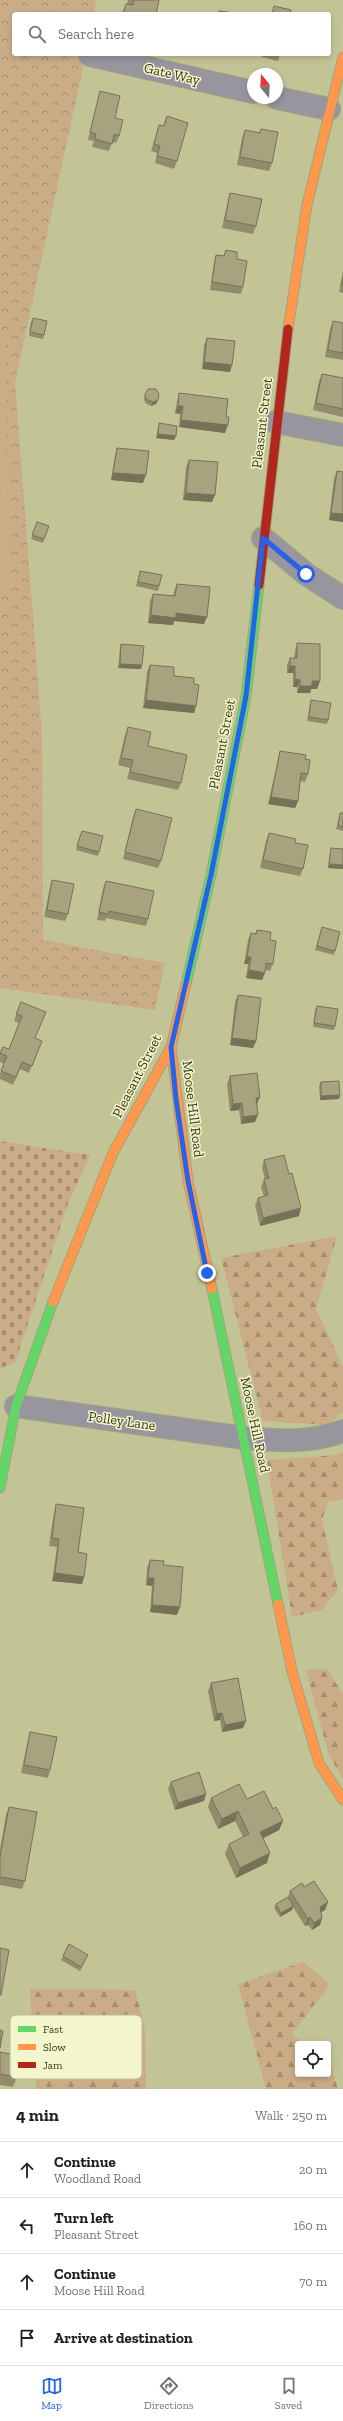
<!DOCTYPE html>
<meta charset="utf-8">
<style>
:root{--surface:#fff;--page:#f2f2f2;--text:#202124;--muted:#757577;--line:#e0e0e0;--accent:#2563eb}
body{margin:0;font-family:"Zilla Slab",serif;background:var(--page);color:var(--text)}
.controls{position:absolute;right:12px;bottom:12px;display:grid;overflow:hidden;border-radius:4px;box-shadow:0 2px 6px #0003}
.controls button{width:36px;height:36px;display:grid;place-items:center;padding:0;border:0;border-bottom:1px solid var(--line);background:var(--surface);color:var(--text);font:20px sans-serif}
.compass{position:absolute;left:247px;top:68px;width:36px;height:36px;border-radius:50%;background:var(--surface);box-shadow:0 2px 6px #0003;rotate:342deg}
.stop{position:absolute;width:12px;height:12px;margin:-9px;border:3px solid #2563eb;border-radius:50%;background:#fff}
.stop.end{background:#2563eb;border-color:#fff;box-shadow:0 1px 4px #0008}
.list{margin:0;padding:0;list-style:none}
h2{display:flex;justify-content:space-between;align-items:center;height:52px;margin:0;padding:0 16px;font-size:17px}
h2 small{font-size:13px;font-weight:400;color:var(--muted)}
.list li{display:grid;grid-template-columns:26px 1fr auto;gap:12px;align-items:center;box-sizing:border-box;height:56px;padding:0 16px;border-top:1px solid var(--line)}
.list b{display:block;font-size:15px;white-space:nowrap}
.list p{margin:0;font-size:13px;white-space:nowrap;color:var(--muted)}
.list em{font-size:13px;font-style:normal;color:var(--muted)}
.icon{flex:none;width:22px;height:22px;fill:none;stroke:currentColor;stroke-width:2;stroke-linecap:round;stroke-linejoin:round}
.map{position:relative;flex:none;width:343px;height:2089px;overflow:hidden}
.search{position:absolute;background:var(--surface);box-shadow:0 2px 6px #0003;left:12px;right:12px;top:12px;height:44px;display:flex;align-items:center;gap:10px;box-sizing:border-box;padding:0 14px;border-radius:4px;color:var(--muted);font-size:15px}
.sheet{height:276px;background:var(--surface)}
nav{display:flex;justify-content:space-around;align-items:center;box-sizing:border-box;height:56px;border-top:1px solid var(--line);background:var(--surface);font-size:11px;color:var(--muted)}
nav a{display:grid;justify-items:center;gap:2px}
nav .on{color:var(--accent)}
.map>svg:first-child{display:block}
</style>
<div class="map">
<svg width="343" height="2089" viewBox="0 0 343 2089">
<defs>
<pattern id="forest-firs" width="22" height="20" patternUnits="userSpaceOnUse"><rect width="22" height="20" fill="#caac87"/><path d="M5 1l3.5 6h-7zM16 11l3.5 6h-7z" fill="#a58d6d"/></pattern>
<pattern id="cemetery-stones" width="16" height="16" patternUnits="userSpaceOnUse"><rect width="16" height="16" fill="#caac87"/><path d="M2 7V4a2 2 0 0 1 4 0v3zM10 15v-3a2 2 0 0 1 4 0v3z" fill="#a58d6d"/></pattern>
<pattern id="park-crowns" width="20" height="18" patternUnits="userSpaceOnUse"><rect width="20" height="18" fill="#caac87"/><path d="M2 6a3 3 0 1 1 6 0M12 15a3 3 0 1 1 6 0" fill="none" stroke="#a58d6d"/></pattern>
</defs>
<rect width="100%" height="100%" fill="#c3c496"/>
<g fill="url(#forest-firs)">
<path d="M337,1236L316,1309L343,1367V1412L328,1425L263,1421L221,1258Z"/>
<path d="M343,1452V1499L328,1502L322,1520L338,1590L322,1610L292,1617L267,1460L337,1455Z"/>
<path d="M327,1669L343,1694V1779L329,1756L306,1670Z"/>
<path d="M303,1962L330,1984L292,2034L304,2044H298V2074H328V2064L331,2066L338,2089H266L238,1984Z"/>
<path d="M30,1989L135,1990L145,2029L146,2089H36Z"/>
</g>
<path fill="url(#cemetery-stones)" d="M0,1141L90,1155L68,1204L15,1362L0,1369Z"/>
<path fill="url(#park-crowns)" d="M0,0H96L94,14H14V54H86L15,382L42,733L43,940L165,963L155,1010L0,988Z"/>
<path fill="#caac87" d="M0,342H6L9,589H0Z"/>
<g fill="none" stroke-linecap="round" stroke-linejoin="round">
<g stroke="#a2a37d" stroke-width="24">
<g id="street">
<path d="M90,55L253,92"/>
<path d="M277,98L329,109"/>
<path d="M276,422L343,435"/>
<path d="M263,538L306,574L343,598"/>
<path d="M16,1406L244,1438C278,1441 311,1443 343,1431"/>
</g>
</g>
<g stroke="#a2a37d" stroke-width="11">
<g id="fast">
<path d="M186,984L211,875L246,696L259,585"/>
<path d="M212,1289L278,1604"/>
<path d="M0,1488L16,1406L53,1302"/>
</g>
</g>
<g stroke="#a2a37d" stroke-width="11">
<g id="slow">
<path d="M288,329L307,205L343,57"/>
<path d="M171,1047L188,1181L212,1289"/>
<path d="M53,1302L113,1153L171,1047L186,984"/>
<path d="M278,1604L292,1671L319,1763L343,1800"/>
</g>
</g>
<g stroke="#a2a37d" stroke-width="11">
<path id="jam" d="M259,585L288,329"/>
</g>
<use href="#street" stroke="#97959e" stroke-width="22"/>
<use href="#fast" stroke="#63d668" stroke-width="9"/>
<use href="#slow" stroke="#ff974d" stroke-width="9"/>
<use href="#jam" stroke="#b3261e" stroke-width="9"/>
</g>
<g fill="#908c6c">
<path d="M128,0H159L156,14H122L126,4H127Z"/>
<path d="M262,54H280L278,61L262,57Z"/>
<path d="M284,54H292L291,55Z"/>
<path d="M100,91L115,118L119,136L116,143L112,142L109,151L92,147L94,141L88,140L98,98Z"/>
<path d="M167,116L177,161L174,169L155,163L157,153L151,151L159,125L163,126Z"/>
<path d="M261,129L272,163L269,171L237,165L242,138L245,130L259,133Z"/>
<path d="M230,193L256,226L253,234L222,228L228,200Z"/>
<path d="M226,250L237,259L243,287L241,294L210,290L214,263L216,255L223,256Z"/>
<path d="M343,270V293L339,292Z"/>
<path d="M33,318L44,335L43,339L29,336L31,322Z"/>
<path d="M333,321L343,323V360L325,357L330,329Z"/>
<path d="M207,338L230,372L202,369L204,345Z"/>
<path d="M322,374L343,378V417L313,410L319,381Z"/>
<path d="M179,393L226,417L225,433L179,427L180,414L175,413L177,401Z"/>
<path d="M145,394L158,400L156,404L151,406L145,403L144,398Z"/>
<path d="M159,423L176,436L174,440L156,438L158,427Z"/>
<path d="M117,448L143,483L111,480L115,455Z"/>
<path d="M189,460L212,502L183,500L186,467Z"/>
<path d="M337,471L343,522L329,520L334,478Z"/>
<path d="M37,522L49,526L43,543L31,539Z"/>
<path d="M140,571L159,586L158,591L136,586Z"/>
<path d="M177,584L204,624L174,621L173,625L148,623L150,601L153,594L173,596L174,591Z"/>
<path d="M297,643L317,689H311L310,693H297V687H293V673H287V665L290,658H294L295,651Z"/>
<path d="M121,644L142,665L141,669L118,668L120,648Z"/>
<path d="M150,665L174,676L194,684L196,706L194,713L143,708L147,672Z"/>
<path d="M311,700L328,720L327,724L307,721L310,704Z"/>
<path d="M128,727L148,746L181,783L178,790L127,779L130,768L118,765L125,735Z"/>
<path d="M280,751L305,759L308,774L305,782L300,781L298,801L295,808L268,804L278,759Z"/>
<path d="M136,809L161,861L158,868L123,859L133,817Z"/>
<path d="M340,813H343V831L336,829Z"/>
<path d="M269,833L295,843L303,869L300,876L260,868L266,841Z"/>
<path d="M80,835L99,852L98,856L76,850Z"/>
<path d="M331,848L343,849V869L328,868L330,852Z"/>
<path d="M52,880L68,914L65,921L44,917L50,887Z"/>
<path d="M106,881L148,919L146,926L106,918L105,921L97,920L103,888Z"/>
<path d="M322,927L335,951L334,955L315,950Z"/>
<path d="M257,930L270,940L273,964L270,971L265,970L262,980L246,978L248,964H244L248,940L251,933L255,934Z"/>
<path d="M238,995L256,1041L253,1048L230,1045L235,1002Z"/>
<path d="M21,1002L39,1048L29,1073L20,1069L13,1085L0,1079V1074L4,1064L0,1062V1053L9,1049L19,1023L14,1021Z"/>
<path d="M317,1006L335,1026L334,1030L313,1027L315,1010Z"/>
<path d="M230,1076L257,1104L255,1122L241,1124L239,1110L230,1111L227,1084Z"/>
<path d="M321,1082L340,1095L339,1099L320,1100L319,1086Z"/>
<path d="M264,1160L299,1216L260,1226L255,1205L258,1198L264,1197L261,1187L264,1179H265L262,1168Z"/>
<path d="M56,1504L78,1552L84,1577L82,1584L52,1581L57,1547L49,1546L54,1512Z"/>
<path d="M150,1560L177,1615L150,1612L152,1586L146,1585L147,1568Z"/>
<path d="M211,1683L243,1728L222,1732L220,1720L214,1721L208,1691Z"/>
<path d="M30,1732L50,1770L48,1778L21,1773L28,1740Z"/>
<path d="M171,1782L206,1794L204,1801L175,1810L168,1789Z"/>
<path d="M211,1798L247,1799L273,1809L283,1821L279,1830L263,1838L267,1863L236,1878L225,1854L229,1844L243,1837L235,1821L218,1829L208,1807Z"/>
<path d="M9,1807L25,1881L22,1889L0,1885V1850L6,1814Z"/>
<path d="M304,1887L328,1902L325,1910L321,1912L322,1918L320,1925L312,1930L308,1925L305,1926L293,1907L292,1910L280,1917L274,1908L276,1904L288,1897L290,1891Z"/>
<path d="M88,1955L80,1971L61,1960L63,1956Z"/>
<path d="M0,2052L17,2077L13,2087L0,2085Z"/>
</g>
<g fill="#767258">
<path d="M204,362L232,365L230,372L202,369Z"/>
<path d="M158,400L156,404L151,406L153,402Z"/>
<path d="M178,406H183L180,414L175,413Z"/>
<path d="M181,420L228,425L225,433L179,427Z"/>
<path d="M158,434L176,436L174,440L156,438Z"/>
<path d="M113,473L146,475L143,483L111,480Z"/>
<path d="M186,493L215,495L212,502L183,500Z"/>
<path d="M331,513L343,514V522L329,520Z"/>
<path d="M176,613L207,617L204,624L174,621L173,625L148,623L151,615Z"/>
<path d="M120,664L142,665L141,669L118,668Z"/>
<path d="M290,666H295L293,673H287Z"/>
<path d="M295,679L300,680L297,687H293Z"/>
<path d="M312,681H320L317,689H311L310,693H297L300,686Z"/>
<path d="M146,700L196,706L194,713L143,708Z"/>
<path d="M271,797L298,801L295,808L268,804Z"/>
<path d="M329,864L343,865V869L328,868Z"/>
<path d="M247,957H251L248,964H244Z"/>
<path d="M249,970L265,973L262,980L246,978Z"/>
<path d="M232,1038L256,1041L253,1048L230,1045Z"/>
<path d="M340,1095L339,1099L320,1100L321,1096Z"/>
<path d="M260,1097L257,1104L253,1105L256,1098Z"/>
<path d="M242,1103L239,1110L230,1111L233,1104Z"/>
<path d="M258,1115L255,1122L241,1124L243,1117Z"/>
<path d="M301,1208L299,1216L260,1226L263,1218Z"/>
<path d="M55,1573L84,1577L82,1584L52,1581Z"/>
<path d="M148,1578H154L152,1586L146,1585Z"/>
<path d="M152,1605L180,1607L177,1615L150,1612Z"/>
<path d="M222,1713L220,1720L214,1721L217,1714Z"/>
<path d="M246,1721L243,1728L222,1732L225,1725Z"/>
<path d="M206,1794L204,1801L175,1810L178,1803Z"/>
<path d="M238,1811L235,1821L218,1829L222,1819Z"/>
<path d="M283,1821L279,1830L256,1842L260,1832Z"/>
<path d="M270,1853L267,1863L236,1878L240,1868Z"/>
<path d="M328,1902L325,1910L317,1915L320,1907Z"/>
<path d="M293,1906L292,1910L280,1917L281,1913Z"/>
<path d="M310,1917L308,1925L305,1926L308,1919Z"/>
<path d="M322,1918L320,1925L312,1930L314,1923Z"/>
</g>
<g fill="#a8a37e" stroke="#767258">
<path d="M134,0H159L156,14H123L126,4L133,5Z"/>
<path d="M274,6L291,10L290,14H272Z"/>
<path d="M219,11L235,13V14H218Z"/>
<path d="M100,91L120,96L115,118L123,120L119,136L114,134L112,144L95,139L96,134L90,132Z"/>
<path d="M167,116L188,123L177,161L157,156L160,146L154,144L159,125L164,126Z"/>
<path d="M261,129L278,132L272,163L240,157L245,130L260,133Z"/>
<path d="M230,193L262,199L256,226L225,220Z"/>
<path d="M226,250L237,252V259L247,261L243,287L212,282L216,255L224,256Z"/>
<path d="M343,277V285H341Z"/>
<path d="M33,318L47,321L44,335L30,332Z"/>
<path d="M333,321L343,323V353L328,350Z"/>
<path d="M207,338L235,341L232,365L204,362Z"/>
<path d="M322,374L343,378V409L316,403Z"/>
<path d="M148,389H156L159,394L158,400L153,402L146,399L145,394Z"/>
<path d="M179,393L228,399L226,417H229L228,425L181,420L183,406H178Z"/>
<path d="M159,423L177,426L176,436L158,434Z"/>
<path d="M117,448L149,451L146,475L113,473Z"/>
<path d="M189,460L218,462L215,495L186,493Z"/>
<path d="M337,471L343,472V514L331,513Z"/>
<path d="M37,522L49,526L44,539L32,535Z"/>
<path d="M140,571L162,575L159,586L138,582Z"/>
<path d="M177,584L210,587L207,617L176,613V618L151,615L153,594L175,596Z"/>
<path d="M297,643L320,644V681H312V686H300V680L295,679V666H290V658H297Z"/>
<path d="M121,644L144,646L142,665L120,664Z"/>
<path d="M150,665L174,667V676L194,678V684L199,685L196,706L146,700Z"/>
<path d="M311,700L331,703L328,720L309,717Z"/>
<path d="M128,727L151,732L148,746L187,755L181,783L130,772L133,760L121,758Z"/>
<path d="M280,751L306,755L305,759L310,760L308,774L301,773L298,801L271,797Z"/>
<path d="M136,809L172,818L161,861L125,852Z"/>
<path d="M340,813H343V827L338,825Z"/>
<path d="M82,831L103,836L99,852L77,846Z"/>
<path d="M269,833L296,839L295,843L308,845L303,869L263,860Z"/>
<path d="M331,848L343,849V865L329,864Z"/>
<path d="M52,880L74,884L68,914L47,910Z"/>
<path d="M106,881L154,891L148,919L109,911L108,914L99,912Z"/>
<path d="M322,927L340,932L335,951L317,946Z"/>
<path d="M257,930L271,932L270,940L276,941L273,964L266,963L265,973L249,970L251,957H247L251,933L256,934Z"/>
<path d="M238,995L261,998L256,1041L232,1038Z"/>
<path d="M21,1002L46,1012L35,1038L42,1041L32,1066L22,1062L16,1077L1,1071L7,1056L0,1053L3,1047L9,1049L22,1016L16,1014Z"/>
<path d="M317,1006L338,1009L335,1026L314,1023Z"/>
<path d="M257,1073L260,1097L256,1098L258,1115L243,1117L242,1103L233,1104L230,1076Z"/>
<path d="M339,1081L340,1095L321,1096V1082Z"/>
<path d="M284,1155L289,1174L292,1173L301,1208L263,1218L258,1198L268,1195L264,1179L269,1178L264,1160Z"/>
<path d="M56,1504L84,1508L78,1552L87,1554L84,1577L55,1573L59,1539L52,1538Z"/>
<path d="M150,1560L164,1561L163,1565L183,1567L180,1607L152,1605L154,1578H148Z"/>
<path d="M238,1678L246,1721L225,1725L222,1713L217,1714L211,1683Z"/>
<path d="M30,1732L57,1737L50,1770L24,1765Z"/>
<path d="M199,1772L206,1794L178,1803L171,1782Z"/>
<path d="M239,1784L247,1799L264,1791L273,1809L276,1807L283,1821L260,1832L270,1853L240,1868L229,1844L249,1834L238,1811L222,1819L211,1798Z"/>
<path d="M9,1807L37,1812L25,1881L0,1877V1857Z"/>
<path d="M314,1881L328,1902L320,1907L322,1918L314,1923L310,1917L308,1919L290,1891L302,1883L304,1887Z"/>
<path d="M288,1897L293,1906L281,1913L276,1904Z"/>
<path d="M69,1944L88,1955L81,1967L63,1956Z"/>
<path d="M0,1948L9,1950L1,1995H0Z"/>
<path d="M0,2030L3,2031L0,2048Z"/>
<path d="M0,2052L20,2056L17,2077L0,2074Z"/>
</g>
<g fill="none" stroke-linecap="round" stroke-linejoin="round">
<path stroke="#2563eb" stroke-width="5" d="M207,1273L188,1181L176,1099L171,1047L211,875L246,696L263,538L306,574"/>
</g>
<g text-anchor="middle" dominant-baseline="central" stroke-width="3" stroke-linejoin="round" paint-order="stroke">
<g font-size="14" fill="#3b3b18" stroke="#f3f5cc">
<text transform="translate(172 74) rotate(13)">Gate Way</text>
<text transform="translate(262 423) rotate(-83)">Pleasant Street</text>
<text transform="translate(222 744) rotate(-79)">Pleasant Street</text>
<text transform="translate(137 1076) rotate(-63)">Pleasant Street</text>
<text transform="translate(193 1109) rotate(83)">Moose Hill Road</text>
<text transform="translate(122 1421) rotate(8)">Polley Lane</text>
<text transform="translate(255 1425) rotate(78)">Moose Hill Road</text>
</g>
</g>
<rect x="10" y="2015" width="132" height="64" rx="6" fill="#f3f5cc" stroke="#bcbd96" stroke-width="1"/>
<rect x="18" y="2026" width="18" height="6" fill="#63d668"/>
<rect x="18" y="2044" width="18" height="6" fill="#ff974d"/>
<rect x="18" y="2062" width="18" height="6" fill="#b3261e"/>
<g font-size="11" fill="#3b3b18">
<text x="43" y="2033">Fast</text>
<text x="43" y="2051">Slow</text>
<text x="43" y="2069">Jam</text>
</g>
</svg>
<div class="controls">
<button><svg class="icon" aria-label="locate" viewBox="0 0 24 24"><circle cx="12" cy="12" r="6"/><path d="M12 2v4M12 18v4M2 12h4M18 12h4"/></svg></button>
</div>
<svg class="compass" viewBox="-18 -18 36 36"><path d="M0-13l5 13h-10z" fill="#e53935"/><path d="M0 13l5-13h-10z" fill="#757577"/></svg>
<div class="stop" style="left:306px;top:574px"></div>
<div class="stop end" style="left:207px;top:1273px"></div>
<div class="search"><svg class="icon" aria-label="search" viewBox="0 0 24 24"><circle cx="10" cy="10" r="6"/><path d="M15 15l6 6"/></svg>Search here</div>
</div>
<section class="sheet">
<h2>4 min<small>Walk · 250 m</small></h2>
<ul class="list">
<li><svg class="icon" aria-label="ahead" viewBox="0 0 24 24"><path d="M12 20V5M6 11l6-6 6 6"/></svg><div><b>Continue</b><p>Woodland Road</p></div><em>20 m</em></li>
<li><svg class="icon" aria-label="left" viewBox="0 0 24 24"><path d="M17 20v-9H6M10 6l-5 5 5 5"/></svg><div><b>Turn left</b><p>Pleasant Street</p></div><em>160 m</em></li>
<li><svg class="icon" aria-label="ahead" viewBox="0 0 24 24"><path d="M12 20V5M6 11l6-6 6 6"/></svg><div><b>Continue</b><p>Moose Hill Road</p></div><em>70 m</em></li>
<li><svg class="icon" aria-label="arrive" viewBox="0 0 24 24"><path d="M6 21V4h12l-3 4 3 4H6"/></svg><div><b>Arrive at destination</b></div></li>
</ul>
</section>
<nav>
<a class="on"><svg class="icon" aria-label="map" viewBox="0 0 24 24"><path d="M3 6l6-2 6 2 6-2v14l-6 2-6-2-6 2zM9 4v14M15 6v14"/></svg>Map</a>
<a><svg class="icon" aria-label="directions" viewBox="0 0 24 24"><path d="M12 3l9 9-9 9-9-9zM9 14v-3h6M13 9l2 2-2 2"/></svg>Directions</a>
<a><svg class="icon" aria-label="saved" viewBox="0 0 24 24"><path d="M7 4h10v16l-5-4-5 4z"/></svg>Saved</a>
</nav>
